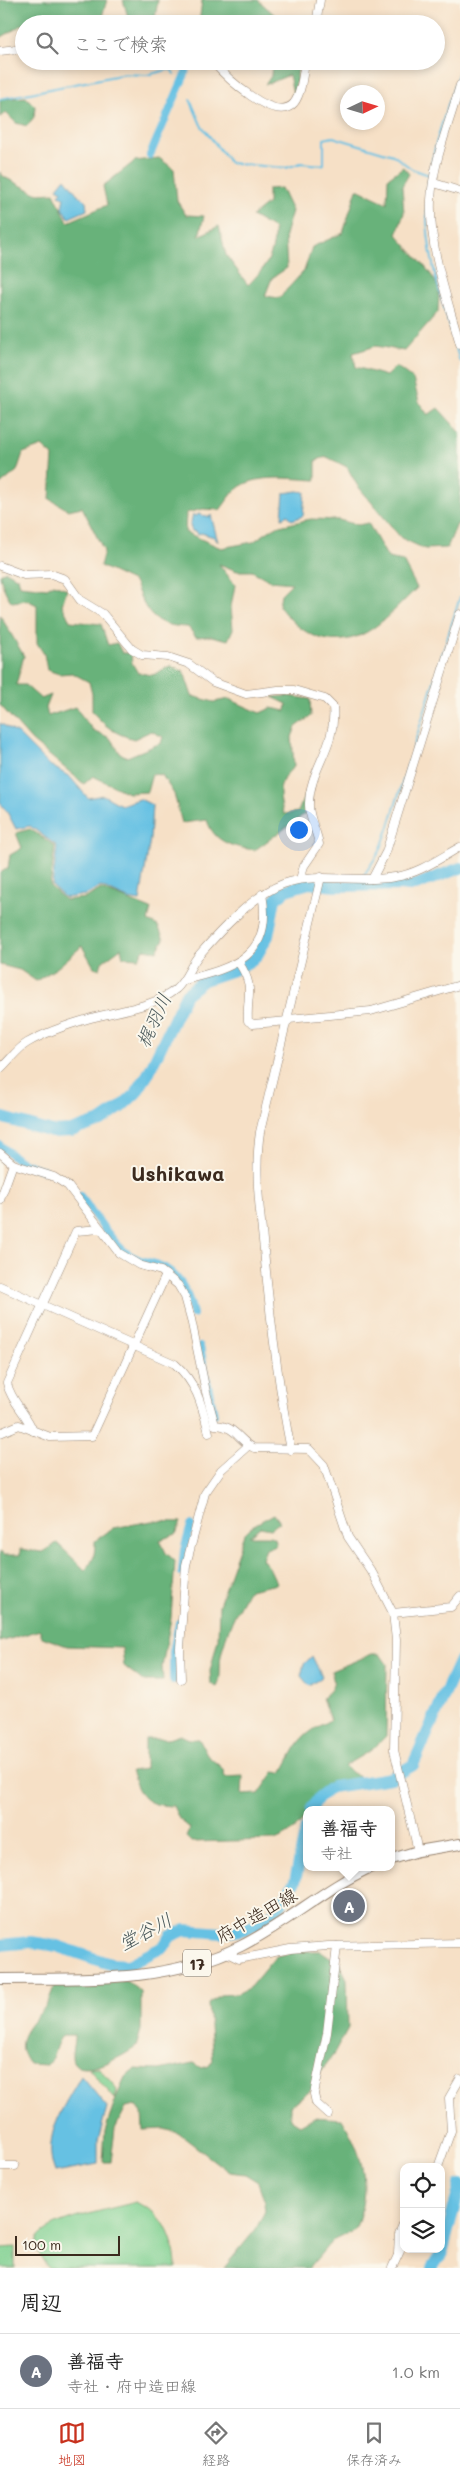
<!DOCTYPE html>
<html lang="ja">
<meta charset="utf-8">
<style>
:root{--surface:#fff;--page:#f6f6f6;--text:#222;--muted:#767676;--line:#e0e0e0;--accent:#c8321e}
body{margin:0;font-family:Mali,"Klee One",sans-serif;background:var(--page);color:var(--text)}
.controls{position:absolute;right:15px;bottom:15px;display:grid;overflow:hidden;border-radius:10px;box-shadow:0 2px 8px #0003}
.controls button{width:45px;height:45px;display:grid;place-items:center;padding:0;border:0;border-bottom:1px solid var(--line);background:var(--surface);color:var(--text);font:25px sans-serif}
.compass{position:absolute;left:340px;top:85px;width:45px;height:45px;border-radius:50%;background:var(--surface);box-shadow:0 2px 8px #0003;rotate:86deg}
.scale{position:absolute;left:15px;bottom:12px;width:105px;box-sizing:border-box;padding-left:5px;border:2px solid #3b2a1e;border-top:0;font-size:14px;line-height:18px;white-space:nowrap;color:#3b2a1e;-webkit-text-stroke:4px #fbf7ec;paint-order:stroke}
.you{position:absolute;left:298px;top:829px;width:18px;height:18px;margin:-12px;border:4px solid #fff;border-radius:50%;background:#1a73e8;box-shadow:0 0 0 8px #1a73e833}
.badge{display:grid;place-items:center;width:32px;height:32px;border-radius:50%;background:var(--accent);color:#fff;font-size:16px;font-weight:700}
.pin{position:absolute;translate:-50% -50%;border:2px solid #fff;box-shadow:0 1px 5px #0006}
.popup{position:absolute;left:303px;top:1806px;width:92px;height:65px;box-sizing:border-box;display:grid;place-content:center;border-radius:10px;background:var(--surface);filter:drop-shadow(0 1px 4px #0005);font-size:16px;white-space:nowrap;color:var(--muted)}
.popup b{font-size:19px;color:var(--text)}
.popup::after{content:'';position:absolute;left:50%;top:100%;margin-left:-10px;border:10px solid transparent;border-top-color:var(--surface)}
.list{margin:0;padding:0;list-style:none}
h2{display:flex;justify-content:space-between;align-items:center;height:65px;margin:0;padding:0 20px;font-size:21px}
h2 small{font-size:16px;font-weight:400;color:var(--muted)}
.list li{display:grid;grid-template-columns:32px 1fr auto;gap:15px;align-items:center;box-sizing:border-box;height:75px;padding:0 20px;border-top:1px solid var(--line)}
.list b{display:block;font-size:19px;white-space:nowrap}
.list p{margin:0;font-size:16px;white-space:nowrap;color:var(--muted)}
.list em{font-size:16px;font-style:normal;color:var(--muted)}
.icon{flex:none;width:28px;height:28px;fill:none;stroke:currentColor;stroke-width:2;stroke-linecap:round;stroke-linejoin:round}
.map{position:relative;flex:none;width:460px;height:2268px;overflow:hidden}
.search{position:absolute;background:var(--surface);box-shadow:0 2px 8px #0003;left:15px;right:15px;top:15px;height:55px;display:flex;align-items:center;gap:12px;box-sizing:border-box;padding:0 18px;border-radius:28px;color:var(--muted);font-size:19px}
.sheet{height:140px;background:var(--surface)}
nav{display:flex;justify-content:space-around;align-items:center;box-sizing:border-box;height:70px;border-top:1px solid var(--line);background:var(--surface);font-size:14px;color:var(--muted)}
nav a{display:grid;justify-items:center;gap:2px}
nav .on{color:var(--accent)}
.map>svg:first-child{display:block}
</style>
<div class="map">
<svg width="460" height="2268" viewBox="0 0 460 2268">
<rect width="100%" height="100%" fill="#fbf7ec"/>
<filter id="ink" filterUnits="userSpaceOnUse"><feTurbulence type="fractalNoise" baseFrequency=".02" numOctaves="2"/><feDisplacementMap in="SourceGraphic" scale="10" xChannelSelector="R" yChannelSelector="G"/><feConvolveMatrix kernelMatrix="1 2 1 2 8 2 1 2 1" color-interpolation-filters="sRGB"/></filter>
<filter id="wash" filterUnits="userSpaceOnUse"><feTurbulence type="fractalNoise" baseFrequency=".0096" numOctaves="4" result="noise"/><feDisplacementMap in="SourceGraphic" scale="20" xChannelSelector="R" yChannelSelector="G"/><feGaussianBlur stdDeviation="1.12" result="paint"/><feColorMatrix in="noise" values="0 0 0 0 0 0 0 0 0 0 0 0 0 0 0 0 0 1.4 0 .05"/><feComposite in="paint" operator="in"/></filter>
<g filter="url(#wash)">
<rect width="100%" height="100%" fill="#f6e0c6"/>
<g fill="#7fd090" stroke="#5d7d57">
<path d="M99,2068L117,2089L115,2099L89,2069Z"/>
<path d="M136,2202C143,2206 151,2210 157,2215C170,2228 176,2251 176,2268H48C43,2260 34,2249 37,2240C43,2221 116,2208 136,2202Z"/>
<path d="M15,2247V2268H0V2248Z"/>
</g>
<g fill="#67b27a" stroke="#516e4c">
<path d="M0,0H107L103,13L106,24H47L46,22L24,24L0,38Z"/>
<path d="M123,0H158L154,24H130Z"/>
<path d="M202,0H258L276,16L292,24H199Z"/>
<path d="M272,61H299L294,98L289,75L265,85L271,76Z"/>
<path d="M26,97L35,106L34,117L27,126L16,123L6,113L0,117V99Z"/>
<path d="M159,158L174,169L177,201L186,215L204,216L199,236L219,226L226,255L248,285C266,267 275,255 274,229L252,216L268,203V189L281,188L292,211L285,235L287,268L272,278L265,296L279,298L304,271L312,247L343,233L357,189L387,203L388,178L403,167L409,174L402,186L404,213L397,234C408,251 432,269 438,288C440,295 438,305 438,312L404,351L376,346L353,353L356,367L386,376L396,366L413,379L419,402L428,415L438,408L460,432V524H457L447,548L425,549L401,538L357,485L347,467L327,457L316,460V480C293,479 256,473 237,489C230,495 225,504 220,510L203,509L186,513L185,532L221,548L253,542L275,527L311,519L339,520L358,525L368,523L388,558L403,561L417,588C401,603 378,630 356,637C324,648 297,631 279,606L281,594L292,583L271,581L252,571H237L219,564L235,585L231,607L233,629L228,640L211,636L196,637L188,627C151,626 147,613 134,582L100,566L104,551L82,507L68,510L50,499L53,456L42,446L23,453L17,471L0,485V172L4,177L38,194L54,193L68,222L107,205L103,186L135,161Z"/>
<path d="M6,571L18,578L20,585L47,588L54,584L67,589L62,605L70,621L101,624L108,645L117,643L122,653H131L132,663L138,673L153,675L170,666L184,672L192,696L214,702L229,699L260,713L271,708L286,711L287,704L272,697L287,696L310,699L311,716L296,727L292,737L294,767C277,780 278,796 284,814L298,812L306,792V813L255,850C233,847 214,843 207,820L182,823L174,794L162,775L152,774L147,792L128,793L93,776L84,784L32,741L0,705V615L24,656L16,685H25L41,699L51,695L46,708L48,716L75,707L93,730L110,738L120,753L127,757L161,743L163,737L151,731L134,739C115,734 104,726 92,711V694L89,682L72,673L59,674L47,670L44,654L37,643V605L27,600L12,602C7,597 0,581 0,574Z"/>
<path d="M30,829L55,846L50,886L65,900L86,898L101,889L151,909L148,921L158,926L164,939L157,951L144,949L139,958L123,957L121,948L102,962L100,969L94,967L82,946L58,967L36,981L20,970L0,965V873L8,868L10,855L22,848L16,833Z"/>
<path d="M274,1514L280,1522L271,1529L260,1527L249,1536H270L274,1538L276,1545L266,1549L262,1559L269,1567L277,1584L249,1590C236,1610 226,1632 221,1656C219,1666 222,1679 217,1687L211,1684L210,1671L218,1639L219,1605L244,1534L252,1526Z"/>
<path d="M152,1521L181,1522L176,1534L160,1540L166,1553L175,1561L171,1618L162,1667L163,1681H143L124,1666L122,1648L67,1646L42,1637L40,1630L0,1642V1552L4,1555H20V1549L42,1552L57,1543L85,1570C94,1562 95,1552 95,1541L113,1528Z"/>
<path d="M372,1654H380L387,1664L386,1736L373,1749L344,1766L361,1779L340,1783L320,1792L310,1810H306C306,1824 287,1836 274,1840L191,1842L186,1837L190,1828L179,1819L173,1806C143,1805 140,1797 131,1771L145,1769V1739H168L180,1735L189,1739H199L208,1756L223,1769L225,1777L243,1776L242,1795L259,1794L274,1772L282,1773C299,1742 298,1737 330,1720L322,1698C333,1689 336,1685 331,1671Z"/>
<path d="M299,1951H321L339,1963L347,1979L348,2028L334,2054L318,2075L312,2090L290,2105V2119L300,2125L314,2117L342,2119C365,2158 371,2187 355,2230L332,2241L309,2268H224L256,2229L265,2211L263,2196L258,2182L245,2174L229,2172L178,2133L164,2129L143,2130L142,2113L136,2105L126,2107L115,2129L111,2162H103L105,2131L118,2093L124,2079L135,2069L159,2070L194,2063L202,2068L209,2066L213,2060L208,2004L220,1995L237,1994L250,1987L276,1956Z"/>
<path d="M126,1981L141,1992V2030L136,2047C125,2055 85,2078 74,2063C69,2057 75,2043 74,2035H63C54,2044 56,2056 47,2065L29,2064C10,2040 31,2025 45,2007C50,2000 53,1990 55,1982Z"/>
</g>
<g fill="#66c1e3" stroke="#507680">
<path d="M65,178L79,196L86,201L87,210L69,218L62,208L64,197L59,195L62,191L57,188Z"/>
<path d="M298,491L305,492L303,516L292,520L288,515L282,518L284,493Z"/>
<path d="M193,514L196,517L198,514L209,517L211,515L218,542L214,537L201,533L197,535V532L192,531L190,526Z"/>
<path d="M0,723L18,734L48,764L70,777L88,798L103,795L121,805L140,799L152,805L150,839L140,901L128,899L101,887L85,895L65,898L52,886L57,846L30,826L16,829L7,812L0,803Z"/>
<path d="M312,1656L322,1677L309,1686L301,1676L304,1664Z"/>
<path d="M81,2076L107,2107L98,2141V2164L55,2172C41,2136 64,2106 81,2076Z"/>
</g>
<g fill="none" stroke-linecap="round" stroke-linejoin="round">
<g stroke="#66c1e3" stroke-width="2">
<path d="M460,68C447,110 429,153 427,198C424,254 445,309 460,362"/>
<path d="M0,99L125,74L147,75L171,69L174,74"/>
<path d="M190,99L201,125L230,163L286,168L301,163L321,165L324,164V139L333,137L393,155L412,169L429,175"/>
<path d="M364,875L380,851L389,826L460,597"/>
</g>
<g stroke="#66c1e3" stroke-width="8">
<path d="M150,155L186,72L187,61"/>
<path d="M0,1145L19,1161L43,1170"/>
<path d="M80,1196C94,1213 107,1236 124,1251C134,1259 144,1261 156,1264C179,1272 188,1292 193,1314"/>
<path d="M200,1347L214,1414"/>
<path d="M182,1572L184,1550L191,1525"/>
<path d="M173,1680V1652L179,1623"/>
</g>
<g stroke="#66c1e3" stroke-width="12">
<path d="M0,1117L52,1132L71,1131L101,1121L121,1107L136,1093L148,1074L186,994L204,980L239,968L256,957L268,936L275,899L286,890L309,883L335,886L416,885L460,868"/>
<path d="M311,1810L319,1797L332,1787L391,1778L413,1765L460,1660"/>
<path d="M0,1945L31,1942L57,1946L110,1964L128,1965L163,1947L171,1936L185,1930L222,1933L246,1929L270,1916L282,1903L295,1881L306,1829"/>
<path d="M432,2268L442,2253L460,2185"/>
</g>
</g>
</g>
<g filter="url(#ink)">
<g fill="none" stroke-linecap="round" stroke-linejoin="round">
<g stroke="#988572" stroke-width="9">
<g id="minor">
<path d="M316,24L320,0"/>
<path d="M0,51L24,48"/>
<path d="M212,61C225,76 275,125 294,103C302,93 303,73 305,61"/>
<path d="M460,85C450,122 433,161 431,200C429,249 447,297 460,344"/>
<path d="M434,183L460,191"/>
<path d="M0,566L24,575L51,574L65,579L80,600L103,614L132,649L142,655L168,657L189,664L213,682L246,694L278,690H294L325,699L333,707C337,746 310,768 309,803C308,817 317,831 319,844L304,866L300,879"/>
<path d="M372,879L386,852L460,614"/>
<path d="M239,963C256,989 246,995 248,1021L253,1024L288,1021"/>
<path d="M184,980C234,968 274,956 262,894"/>
<path d="M289,1019L371,1011L460,985"/>
<path d="M0,1069C9,1061 17,1049 27,1043C46,1032 70,1024 91,1018C119,1010 153,1008 176,989C187,979 190,965 199,955C220,931 253,895 283,884C319,871 357,884 395,877C418,874 440,858 460,847"/>
<path d="M0,1153L13,1164L54,1177L68,1186L119,1253L139,1265L161,1271L178,1285L185,1297L191,1319L206,1392L215,1425C237,1426 238,1441 254,1448L309,1449L324,1465L348,1537L373,1574L393,1613L396,1640L394,1750L418,1851"/>
<path d="M0,1200L13,1164"/>
<path d="M0,1286L175,1364C197,1383 202,1406 209,1433"/>
<path d="M33,1431C27,1414 10,1400 7,1383L76,1231L100,1229"/>
<path d="M0,1433L19,1425L50,1437L92,1436L166,1275"/>
<path d="M291,1450C278,1384 270,1317 264,1250C260,1210 254,1172 260,1132L321,877"/>
<path d="M393,1613L451,1607L460,1596"/>
<path d="M181,1679L180,1648L186,1565L205,1493L221,1470L248,1446"/>
<path d="M227,1953L239,1959L290,1949L328,1946L460,1943"/>
<path d="M328,2114L316,2103L314,2094L327,2033L337,1946"/>
<path d="M0,2166H15"/>
<path d="M438,2167L451,2131L449,2098L460,2079"/>
<path d="M398,2254L399,2234L404,2222"/>
<path d="M392,2268L400,2251"/>
</g>
</g>
<g stroke="#988572" stroke-width="12">
<g id="major">
<path d="M392,1859L418,1851L460,1844"/>
<path d="M0,1979C83,1978 165,1984 241,1946C287,1923 325,1888 371,1867"/>
</g>
</g>
<use href="#minor" stroke="#fff" stroke-width="8"/>
<use href="#major" stroke="#fff" stroke-width="10"/>
</g>
</g>
<g text-anchor="middle" dominant-baseline="central" stroke-width="4" stroke-linejoin="round" paint-order="stroke">
<rect fill="#fbf7ec" stroke="#75685c" stroke-width="1" x="183" y="1949.5" width="28" height="27" rx="4"/>
<g font-size="16" font-weight="bold" fill="#3b2a1e">
<text x="197" y="1963">17</text>
</g>
<g font-size="18" fill="#3b2a1e" stroke="#fbf7ec">
<text transform="translate(256 1915) rotate(-30)">府中造田線</text>
</g>
<g font-size="19" font-style="italic" fill="#485759" stroke="#fbf7ec">
<text transform="translate(153 1020) rotate(-65)">梶羽川</text>
<text transform="translate(145 1931) rotate(-28)">堂谷川</text>
</g>
<g font-size="20" font-weight="bold" fill="#3b2a1e" stroke="#fbf7ec">
<text x="178" y="1173">Ushikawa</text>
</g>
</g>
</svg>
<div class="controls">
<button><svg class="icon" aria-label="locate" viewBox="0 0 24 24"><circle cx="12" cy="12" r="6"/><path d="M12 2v4M12 18v4M2 12h4M18 12h4"/></svg></button>
<button><svg class="icon" aria-label="layers" viewBox="0 0 24 24"><path d="M12 4l9 5-9 5-9-5zM3 14l9 5 9-5"/></svg></button>
</div>
<svg class="compass" viewBox="-18 -18 36 36"><path d="M0-13l5 13h-10z" fill="#e53935"/><path d="M0 13l5-13h-10z" fill="#767676"/></svg>
<div class="scale">100 m</div>
<div class="you"></div>
<div class="pin badge" style="left:349px;top:1906px;background:#6b7280">A</div>
<div class="popup"><b>善福寺</b>寺社</div>
<div class="search"><svg class="icon" aria-label="search" viewBox="0 0 24 24"><circle cx="10" cy="10" r="6"/><path d="M15 15l6 6"/></svg>ここで検索</div>
</div>
<section class="sheet">
<h2>周辺<small></small></h2>
<ul class="list">
<li><span class="badge" style="background:#6b7280">A</span><div><b>善福寺</b><p>寺社 · 府中造田線</p></div><em>1.0 km</em></li>
</ul>
</section>
<nav>
<a class="on"><svg class="icon" aria-label="map" viewBox="0 0 24 24"><path d="M3 6l6-2 6 2 6-2v14l-6 2-6-2-6 2zM9 4v14M15 6v14"/></svg>地図</a>
<a><svg class="icon" aria-label="directions" viewBox="0 0 24 24"><path d="M12 3l9 9-9 9-9-9zM9 14v-3h6M13 9l2 2-2 2"/></svg>経路</a>
<a><svg class="icon" aria-label="saved" viewBox="0 0 24 24"><path d="M7 4h10v16l-5-4-5 4z"/></svg>保存済み</a>
</nav>
